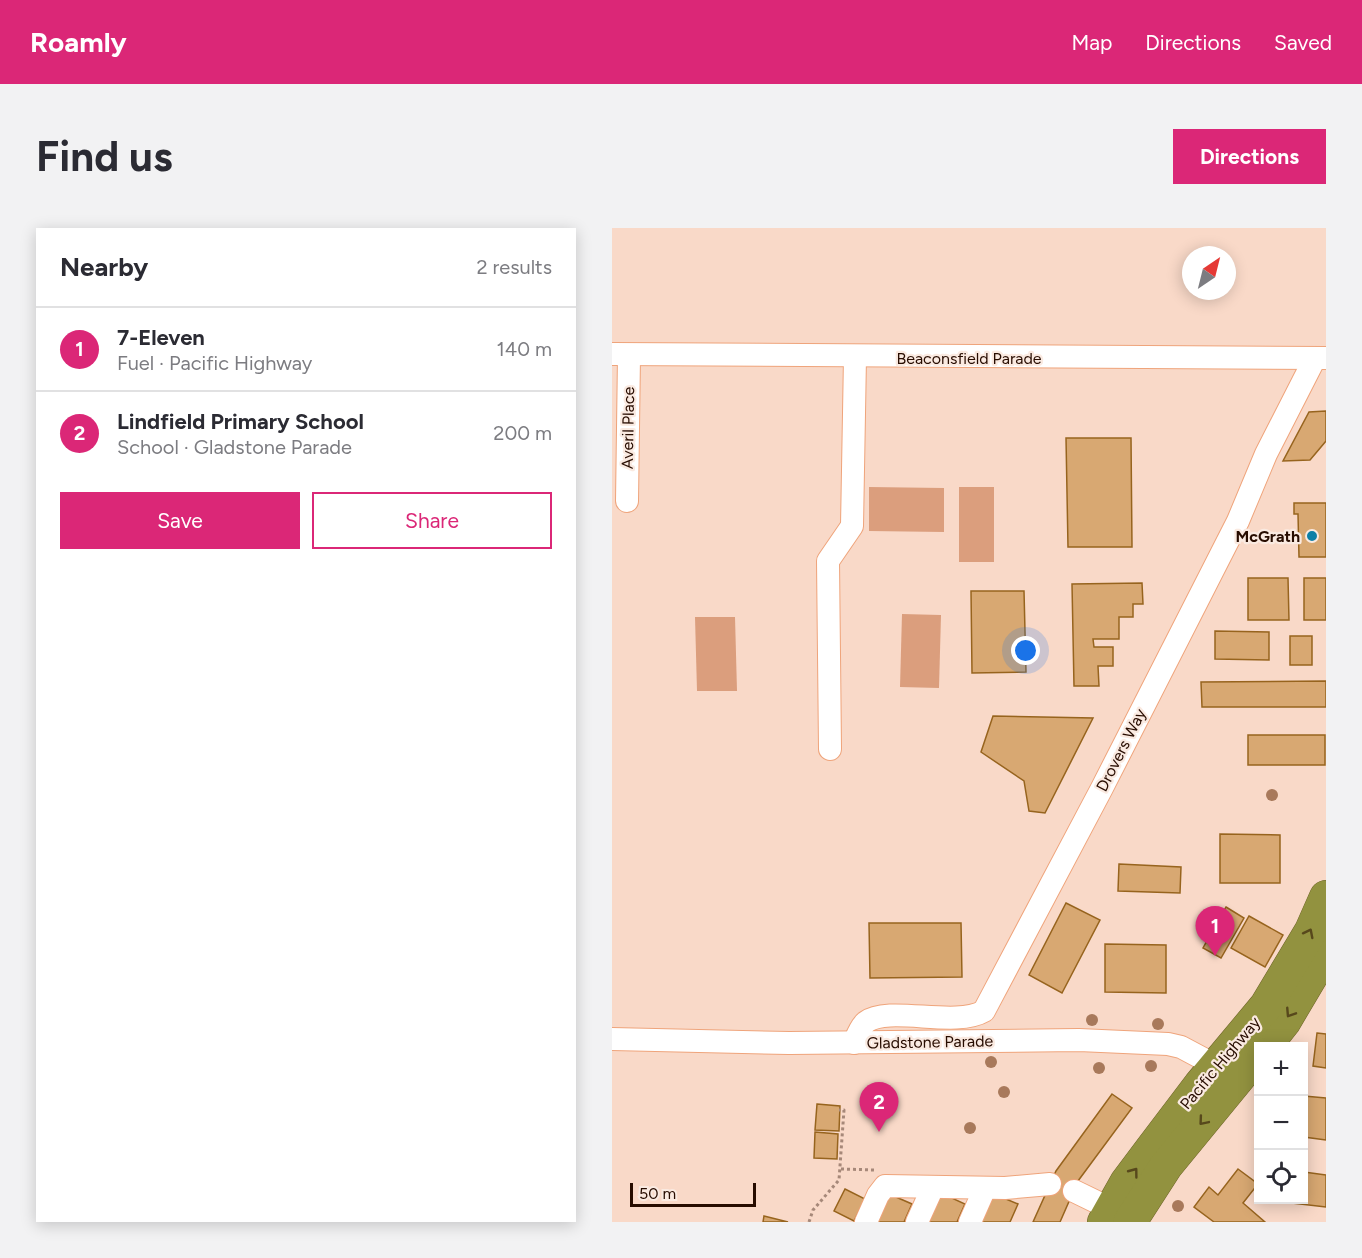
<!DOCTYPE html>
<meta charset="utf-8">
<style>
:root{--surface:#fff;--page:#f2f2f3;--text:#2b2b33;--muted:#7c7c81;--line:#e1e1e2;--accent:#db2777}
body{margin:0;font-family:Figtree,sans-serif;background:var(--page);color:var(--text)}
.controls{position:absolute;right:18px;bottom:18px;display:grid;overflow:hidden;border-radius:0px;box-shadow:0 3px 15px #0003}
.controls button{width:54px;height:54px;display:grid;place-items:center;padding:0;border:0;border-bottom:2px solid var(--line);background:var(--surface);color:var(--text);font:30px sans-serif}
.compass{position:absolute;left:570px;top:18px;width:54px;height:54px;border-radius:50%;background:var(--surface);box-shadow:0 3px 15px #0003;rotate:35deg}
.scale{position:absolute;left:18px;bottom:15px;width:126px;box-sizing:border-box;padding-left:6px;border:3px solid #270c00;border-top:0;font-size:16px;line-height:21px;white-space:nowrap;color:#270c00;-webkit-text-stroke:4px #faeae1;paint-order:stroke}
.you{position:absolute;left:414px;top:423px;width:21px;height:21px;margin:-15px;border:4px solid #fff;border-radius:50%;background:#1a73e8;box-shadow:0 0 0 9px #1a73e833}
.badge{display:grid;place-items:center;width:39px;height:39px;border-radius:50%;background:var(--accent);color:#fff;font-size:20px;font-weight:700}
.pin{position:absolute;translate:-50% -50px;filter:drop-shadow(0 2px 3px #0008)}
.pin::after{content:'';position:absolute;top:32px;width:21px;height:18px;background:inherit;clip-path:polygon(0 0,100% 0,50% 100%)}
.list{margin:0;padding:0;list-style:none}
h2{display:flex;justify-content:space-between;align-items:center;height:78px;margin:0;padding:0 24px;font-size:26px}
h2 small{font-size:20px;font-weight:400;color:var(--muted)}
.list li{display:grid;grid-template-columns:39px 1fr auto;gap:18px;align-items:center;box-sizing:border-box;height:84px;padding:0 24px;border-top:2px solid var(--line)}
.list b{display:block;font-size:22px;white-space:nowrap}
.list p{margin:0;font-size:20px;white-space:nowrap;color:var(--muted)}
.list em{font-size:20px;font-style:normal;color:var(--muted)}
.actions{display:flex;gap:12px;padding:18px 24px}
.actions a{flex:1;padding:14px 0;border:2px solid var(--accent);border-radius:0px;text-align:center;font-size:21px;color:var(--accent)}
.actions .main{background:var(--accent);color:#fff}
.icon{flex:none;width:33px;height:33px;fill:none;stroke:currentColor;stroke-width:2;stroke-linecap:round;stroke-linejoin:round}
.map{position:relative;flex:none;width:714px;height:994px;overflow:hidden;border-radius:0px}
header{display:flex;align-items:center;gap:36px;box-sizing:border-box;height:84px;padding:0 30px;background:var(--accent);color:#fff}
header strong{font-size:28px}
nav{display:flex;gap:33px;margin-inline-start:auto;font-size:21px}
.intro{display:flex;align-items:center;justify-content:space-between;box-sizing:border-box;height:144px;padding:0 36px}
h1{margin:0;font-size:42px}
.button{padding:15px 27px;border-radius:0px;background:var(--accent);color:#fff;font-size:21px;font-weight:700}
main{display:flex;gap:36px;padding:0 36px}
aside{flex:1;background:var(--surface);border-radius:0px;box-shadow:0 3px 15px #0003}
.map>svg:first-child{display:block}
</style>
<header>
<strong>Roamly</strong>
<nav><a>Map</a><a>Directions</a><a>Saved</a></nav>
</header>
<div class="intro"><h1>Find us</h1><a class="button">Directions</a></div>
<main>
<aside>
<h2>Nearby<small>2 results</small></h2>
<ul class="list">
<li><span class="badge">1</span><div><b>7-Eleven</b><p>Fuel · Pacific Highway</p></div><em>140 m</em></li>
<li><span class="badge">2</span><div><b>Lindfield Primary School</b><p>School · Gladstone Parade</p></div><em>200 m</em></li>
</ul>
<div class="actions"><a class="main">Save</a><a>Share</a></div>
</aside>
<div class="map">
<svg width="714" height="994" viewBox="0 0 714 994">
<rect width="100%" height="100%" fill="#f9d9c8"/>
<g fill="#db9e7d">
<path d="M257,259L332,260V304L257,303Z"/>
<rect x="347" y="259" width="35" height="75"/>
<path d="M290,386L329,387L327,460L288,459Z"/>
<path d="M83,389H123L125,463H85Z"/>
</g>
<g fill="#d8a872" stroke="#97641e" stroke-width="1.5">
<path d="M714,183V213L698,232L671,233L697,184Z"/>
<path d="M454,210H519L520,319H456Z"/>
<path d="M682,275H714V329H687L686,286H682Z"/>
<path d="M636,350H676L677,392H636Z"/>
<rect x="692" y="350" width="22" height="42"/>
<path d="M530,355L531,376H521V389H507V411H481L482,419H501V438H486L487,458H462L460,356Z"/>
<path d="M359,363H412L414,444L360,445Z"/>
<path d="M603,403L657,404V432L603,431Z"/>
<rect x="678" y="408" width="22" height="29"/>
<path d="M714,453V479H590L589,454Z"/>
<path d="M381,488L481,490L433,585L417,583L412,553L369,524Z"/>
<rect x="636" y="507" width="77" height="30"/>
<path d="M608,606L668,607V655H608Z"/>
<path d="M507,636L569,639L568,665L506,663Z"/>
<path d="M454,675L488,692L450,765L417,747Z"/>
<path d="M614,679L632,690L609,730L591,720Z"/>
<path d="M637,688L671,707L653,739L619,720Z"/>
<path d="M257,695H349L350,749L258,750Z"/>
<path d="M493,716L554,717V765L493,764Z"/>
<path d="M705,805L714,806V840L701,838Z"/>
<path d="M500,866L520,880L466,953L448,994H421L444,943Z"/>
<path d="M692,868L714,870V912L692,909Z"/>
<path d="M205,876L228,878L227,903L203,902Z"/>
<path d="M203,904L226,906L225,931L202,930Z"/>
<path d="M626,941L646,956L631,975L653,994H602L582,979L597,959L606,967Z"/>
<path d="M692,944L714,947V979L654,972H692Z"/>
<path d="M233,961L253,971L242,993L222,983Z"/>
<path d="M329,965L353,976L345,994H317Z"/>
<path d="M277,966L300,976L292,994H264Z"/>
<path d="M382,966L406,976L398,994H369Z"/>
<path d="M152,988L176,994H151Z"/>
</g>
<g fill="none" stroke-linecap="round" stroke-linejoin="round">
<g stroke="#efa47b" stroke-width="24">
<g id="minor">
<path d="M0,126L714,130"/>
<path d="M15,273L17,128"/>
<path d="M218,521L216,333L240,298L243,129"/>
<path d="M0,811L177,815L467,812L556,816L569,819L616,844"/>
<path d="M242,815C245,808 248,799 254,794C277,777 343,800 372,783L490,560L626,293L654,226L703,130"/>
<path d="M462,963L499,981"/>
<path d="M254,994L266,967L273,958L393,960L438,956"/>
<path d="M305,994L321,959"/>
<path d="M358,994L373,960"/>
</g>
</g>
<g stroke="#6d6329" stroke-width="34">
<g id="highway">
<path d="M653,818L672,794L714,723"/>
<path d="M492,994L514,955L538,923L588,857L654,778L699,703L714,669"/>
<path d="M518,994L554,938L646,826"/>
</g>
</g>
<g stroke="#a68879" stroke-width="3" stroke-dasharray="3 3" stroke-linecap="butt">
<path d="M229,941L263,942"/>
<path d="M197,994L201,982L227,952L232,882H227"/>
</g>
<use href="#minor" stroke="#fff" stroke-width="22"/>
<use href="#highway" stroke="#92923f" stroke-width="33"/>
</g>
<g fill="#a8795b">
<circle cx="660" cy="567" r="6"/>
<circle cx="480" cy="792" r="6"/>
<circle cx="546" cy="796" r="6"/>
<circle cx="379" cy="834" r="6"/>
<circle cx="539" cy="838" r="6"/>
<circle cx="487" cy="840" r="6"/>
<circle cx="392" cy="864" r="6"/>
<circle cx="358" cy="900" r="6"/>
<circle cx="566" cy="978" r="6"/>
</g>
<defs><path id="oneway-chevron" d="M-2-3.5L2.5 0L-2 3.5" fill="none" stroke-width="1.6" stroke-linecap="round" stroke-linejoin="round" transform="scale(1.5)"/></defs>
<g stroke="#57481c">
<use href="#oneway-chevron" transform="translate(697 705) rotate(-63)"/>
<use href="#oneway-chevron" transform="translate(678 785) rotate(123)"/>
<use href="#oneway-chevron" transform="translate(591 893) rotate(130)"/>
<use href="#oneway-chevron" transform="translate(522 944) rotate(-53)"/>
</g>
<circle fill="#0e80a7" stroke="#faeae1" stroke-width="2" cx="700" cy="308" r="6"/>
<g text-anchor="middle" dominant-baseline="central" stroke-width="4.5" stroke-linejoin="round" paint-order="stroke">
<g font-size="16" fill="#270c00" stroke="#faeae1">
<text x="357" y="130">Beaconsfield Parade</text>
<text transform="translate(16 200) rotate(-89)">Averil Place</text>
<text transform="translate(509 522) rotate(-63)">Drovers Way</text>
<text transform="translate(318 814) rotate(-1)">Gladstone Parade</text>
<text transform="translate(608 835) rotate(-50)">Pacific Highway</text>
</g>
<g font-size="16" font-weight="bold" fill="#270c00" stroke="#faeae1" text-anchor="end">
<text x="688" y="308">McGrath</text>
</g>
</g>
</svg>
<div class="controls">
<button>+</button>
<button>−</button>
<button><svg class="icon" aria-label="locate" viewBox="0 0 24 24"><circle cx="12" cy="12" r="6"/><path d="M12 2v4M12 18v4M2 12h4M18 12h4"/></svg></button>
</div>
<svg class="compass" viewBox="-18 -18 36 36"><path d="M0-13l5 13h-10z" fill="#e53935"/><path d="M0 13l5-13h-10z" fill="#7c7c81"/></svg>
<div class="scale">50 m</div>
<div class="you"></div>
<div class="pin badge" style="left:603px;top:728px">1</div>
<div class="pin badge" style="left:267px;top:904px">2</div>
</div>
</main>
